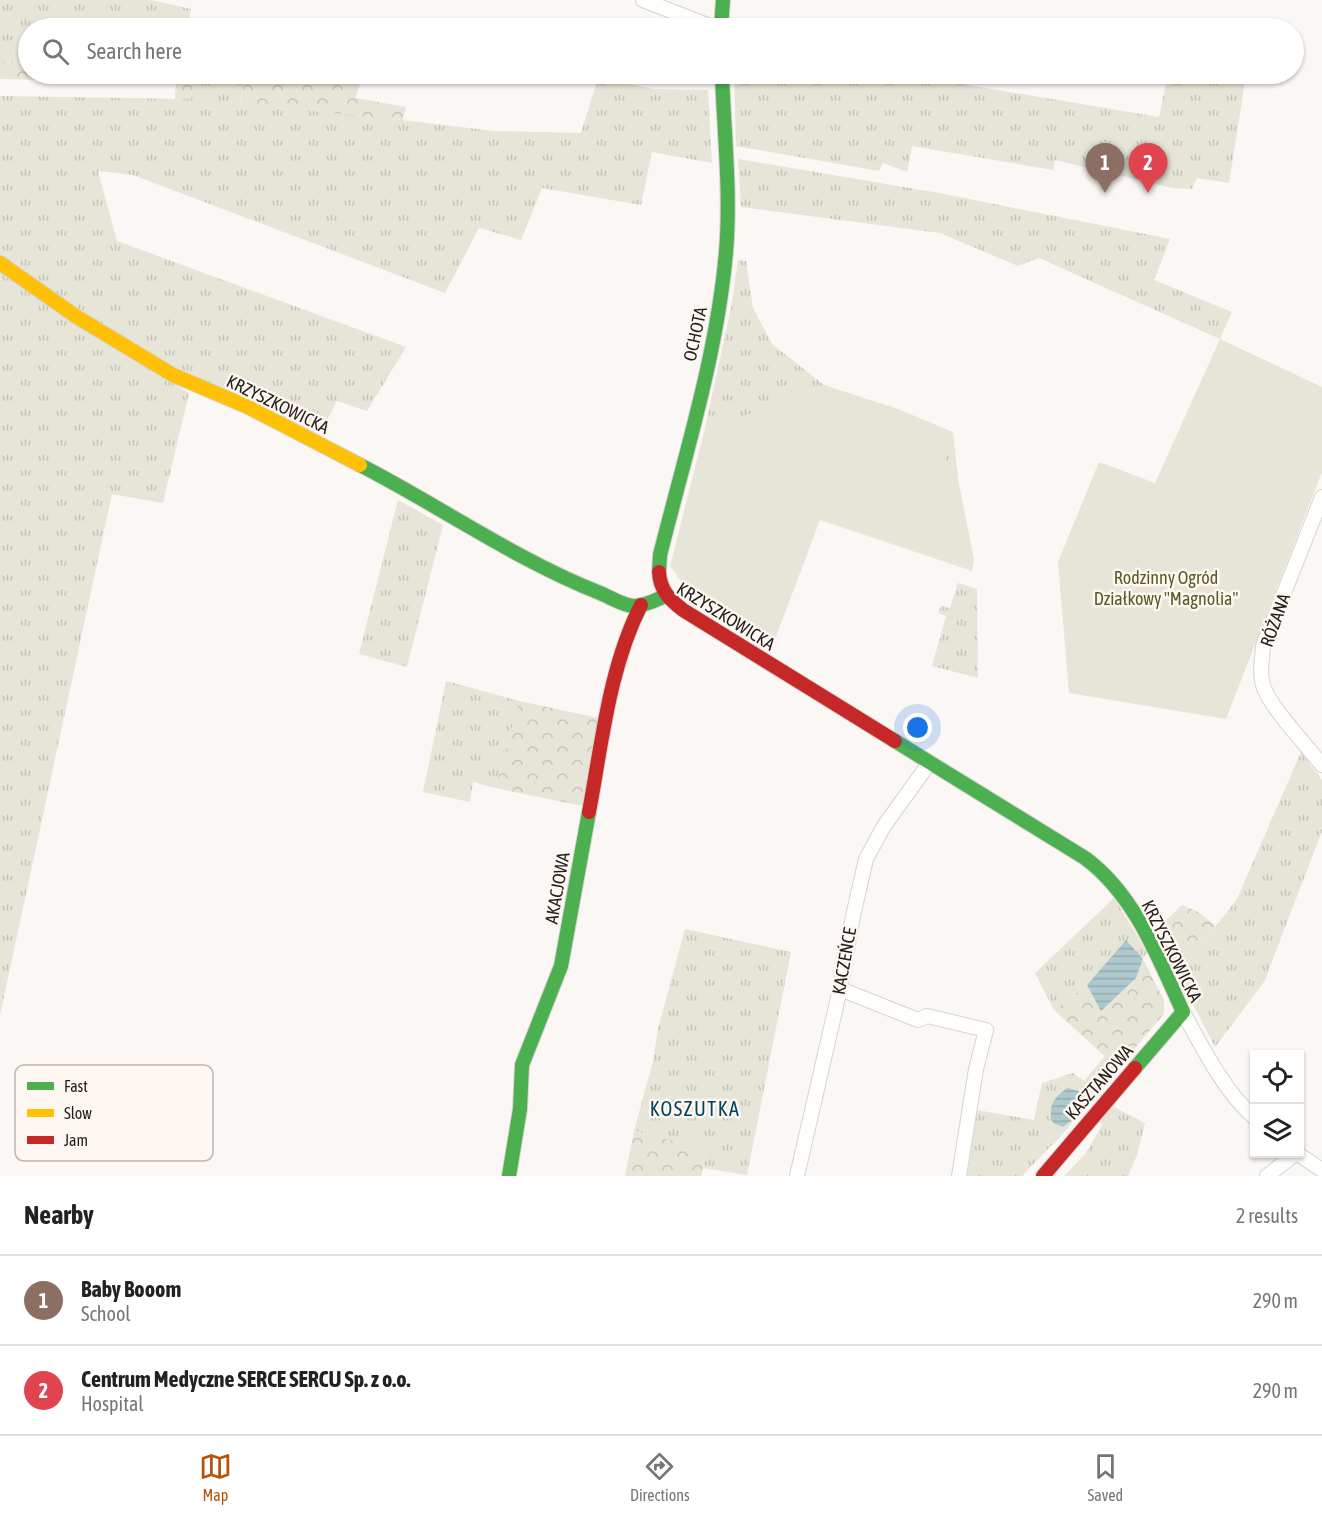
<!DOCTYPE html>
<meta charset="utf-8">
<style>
:root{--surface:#fff;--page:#f6f6f6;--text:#222;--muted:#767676;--line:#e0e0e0;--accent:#b45309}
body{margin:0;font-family:"Asap Condensed",sans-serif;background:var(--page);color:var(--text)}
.controls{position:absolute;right:18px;bottom:18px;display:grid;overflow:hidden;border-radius:0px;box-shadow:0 2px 4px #0004}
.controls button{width:54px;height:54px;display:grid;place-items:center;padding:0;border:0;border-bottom:2px solid var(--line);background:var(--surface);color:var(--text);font:30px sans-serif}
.you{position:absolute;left:918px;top:728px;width:21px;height:21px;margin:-15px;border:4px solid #fff;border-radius:50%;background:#1a73e8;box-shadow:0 0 0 9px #1a73e833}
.badge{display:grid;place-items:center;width:39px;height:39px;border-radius:50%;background:var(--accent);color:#fff;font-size:20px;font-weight:700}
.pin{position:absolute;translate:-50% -50px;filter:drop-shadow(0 2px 3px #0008)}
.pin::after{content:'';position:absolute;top:32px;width:21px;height:18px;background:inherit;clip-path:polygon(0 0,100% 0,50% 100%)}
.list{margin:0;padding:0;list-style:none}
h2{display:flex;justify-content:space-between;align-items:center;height:78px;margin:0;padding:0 24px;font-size:26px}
h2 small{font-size:20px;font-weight:400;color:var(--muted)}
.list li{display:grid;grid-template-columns:39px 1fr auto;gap:18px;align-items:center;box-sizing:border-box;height:90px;padding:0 24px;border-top:2px solid var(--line)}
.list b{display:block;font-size:22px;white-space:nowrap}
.list p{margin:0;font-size:20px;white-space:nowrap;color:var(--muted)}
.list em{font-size:20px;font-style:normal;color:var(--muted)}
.icon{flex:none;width:33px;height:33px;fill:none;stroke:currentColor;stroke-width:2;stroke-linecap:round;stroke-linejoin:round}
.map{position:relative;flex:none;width:1322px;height:1176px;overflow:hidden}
.search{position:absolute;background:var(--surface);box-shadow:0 2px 4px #0004;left:18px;right:18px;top:18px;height:66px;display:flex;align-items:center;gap:15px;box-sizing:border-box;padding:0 21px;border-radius:33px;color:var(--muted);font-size:22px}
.sheet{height:258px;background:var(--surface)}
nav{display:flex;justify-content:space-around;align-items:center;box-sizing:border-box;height:84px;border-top:2px solid var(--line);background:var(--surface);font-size:16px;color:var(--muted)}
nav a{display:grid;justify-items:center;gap:3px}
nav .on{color:var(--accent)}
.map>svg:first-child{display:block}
</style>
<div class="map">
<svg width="1322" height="1176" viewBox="0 0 1322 1176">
<defs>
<pattern id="grass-tufts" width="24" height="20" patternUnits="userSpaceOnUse" patternTransform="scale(1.5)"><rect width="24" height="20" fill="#e6e5d8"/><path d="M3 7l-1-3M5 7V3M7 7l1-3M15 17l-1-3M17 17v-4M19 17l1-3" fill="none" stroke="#c5c4b9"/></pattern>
<pattern id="forest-crowns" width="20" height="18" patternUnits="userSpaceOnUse" patternTransform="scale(1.5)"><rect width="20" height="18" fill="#e6e5d8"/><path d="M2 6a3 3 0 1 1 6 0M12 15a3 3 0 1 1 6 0" fill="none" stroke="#c5c4b9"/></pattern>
<pattern id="water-rules" width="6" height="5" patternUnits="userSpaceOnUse" patternTransform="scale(1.5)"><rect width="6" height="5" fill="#adc9ce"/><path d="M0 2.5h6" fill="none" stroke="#95acb0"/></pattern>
</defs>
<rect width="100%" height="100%" fill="#fbf7f4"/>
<g fill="url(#grass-tufts)">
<path d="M0,0H151L191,9L187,28H28V61L0,62Z"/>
<path d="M188,74H246L240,103L393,119L494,131L581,133L598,78L654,89L708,90L712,163L652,152L641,205L542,188L521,240L479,228L445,293L133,175L98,171L117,241L406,347L367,411L337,401L318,437L175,371L0,258V96L191,99L193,86Z"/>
<path d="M734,74H902L1159,117L1168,74H1193L1245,82L1229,183L1197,178L1192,189L1173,188L1055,160L1053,170L912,146L907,172L883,163L879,171L736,146Z"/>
<path d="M738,159L939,193L1170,239L1154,280L1232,312L1220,339L1039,258L1018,266L940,233L741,207Z"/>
<path d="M738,260L746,261L753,308L772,344L824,385L704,432L731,308Z"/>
<path d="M0,270L102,339L189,393L163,503L112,494L0,1015Z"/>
<path d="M953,432L958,479L942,474Z"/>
<path d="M398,500L443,525L407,667L359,654Z"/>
<path d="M958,583L977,589L978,678L932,666L946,616L938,613L941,606L950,608Z"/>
<path d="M446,681L519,701L495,788L473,782L470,802L423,792Z"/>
<path d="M1301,752L1322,780V831L1264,982L1215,1047L1178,975L1237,899Z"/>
<path d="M1114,898L1147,952L1143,959L1126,941L1087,985L1054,1010L1035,973Z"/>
<path d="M685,929L791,952L747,1175L703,1168L707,1149L634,1131L653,1061L658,1029Z"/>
<path d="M1105,1056L1118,1068L1060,1137L1022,1176H967L977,1110L1034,1120L1042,1083L1073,1073L1084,1081Z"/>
<path d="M1112,1106L1145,1123L1137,1155L1128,1176H1064L1086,1153L1102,1125L1098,1121Z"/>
</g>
<g fill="url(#forest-crowns)">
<path d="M28,61V74H188L193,86L191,99H175L176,83L0,79V62Z"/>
<path d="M246,74H364L355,98L406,107L403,120L240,104Z"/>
<path d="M519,701L599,718L583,806L495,788Z"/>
<path d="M1182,905L1198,912L1216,926L1178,975L1154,932Z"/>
<path d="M1143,959L1164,1000V1014L1118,1068L1054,1010L1087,985L1101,1010L1136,978Z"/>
<path d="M634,1131L707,1149L701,1176H625Z"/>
</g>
<g fill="#e6e5d8">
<path d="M1220,339L1322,387V472L1226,719L1069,693L1058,562L1099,462L1155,483Z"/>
<path d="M824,385L898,409L953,432L942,474L958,479L974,559L972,571L820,520L774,642L691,595L670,566L704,432Z"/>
</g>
<g fill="url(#water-rules)">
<path d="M1126,940L1143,959L1136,978L1101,1011L1087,985Z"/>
<path d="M1067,1088L1079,1091L1086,1098L1077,1116L1063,1127L1053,1123C1047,1106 1054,1098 1067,1088Z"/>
</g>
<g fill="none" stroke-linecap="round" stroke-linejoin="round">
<g stroke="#d7d3d0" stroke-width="16">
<g id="street">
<path d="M643,0L715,28"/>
<path d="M1322,497L1263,646C1262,660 1259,675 1264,688C1272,709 1307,746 1322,765"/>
<path d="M840,989L918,1020L927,1016L986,1030L976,1069L959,1176"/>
<path d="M1183,1012C1201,1045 1225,1093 1254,1117"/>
<path d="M1298,1154L1322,1170"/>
<path d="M797,1176L840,989L853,916L866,859L884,826L930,762"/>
<path d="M1267,1176L1295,1154"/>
</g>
</g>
<g stroke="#d7d3d0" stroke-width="16">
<g id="fast">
<path d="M721,28L723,0"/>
<path d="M360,465C440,506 516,560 600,593C610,597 624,606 634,606C645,606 656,600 665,596"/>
<path d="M659,572L660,555C685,455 717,355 726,252C731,193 724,133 722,74"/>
<path d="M895,741L1085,858C1135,895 1158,957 1183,1012L1135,1068"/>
<path d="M509,1176L520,1109L522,1065L561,966L589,812"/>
</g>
</g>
<g stroke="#d7d3d0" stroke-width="16">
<path id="slow" d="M0,263L77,317L173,375L248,407L360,465"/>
</g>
<g stroke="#d7d3d0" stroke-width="16">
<g id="jam">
<path d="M659,572C660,590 669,599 683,610L895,741"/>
<path d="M589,812C602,743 609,668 641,605"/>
<path d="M1043,1176L1135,1068"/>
</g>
</g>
<use href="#street" stroke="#fefefd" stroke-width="14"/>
<use href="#fast" stroke="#4caf50" stroke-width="14"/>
<use href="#slow" stroke="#ffc107" stroke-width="14"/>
<use href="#jam" stroke="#c62828" stroke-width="14"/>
</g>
<g text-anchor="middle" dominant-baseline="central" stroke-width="5" stroke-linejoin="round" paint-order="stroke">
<g font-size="18" fill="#221e1b" stroke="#fef7f1">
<text transform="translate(695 334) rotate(-78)">OCHOTA</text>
<text transform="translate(278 404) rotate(26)">KRZYSZKOWICKA</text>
<text transform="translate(726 616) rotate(32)">KRZYSZKOWICKA</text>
<text transform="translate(1275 620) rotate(-70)">RÓŻANA</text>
<text transform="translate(557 888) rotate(-80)">AKACJOWA</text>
<text transform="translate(1172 951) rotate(63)">KRZYSZKOWICKA</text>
<text transform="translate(844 961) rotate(-80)">KACZEŃCE</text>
<text transform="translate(1099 1082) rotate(-49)">KASZTANOWA</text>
</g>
<g font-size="18" fill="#585b25" stroke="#fef7f1">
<text x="1166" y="577">Rodzinny Ogród<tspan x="1166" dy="21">Działkowy "Magnolia"</tspan></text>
</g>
<g font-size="20" letter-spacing="1.5" fill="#034062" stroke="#fef7f1">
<text x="695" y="1108">KOSZUTKA</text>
</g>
</g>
<rect x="15" y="1065" width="198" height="96" rx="9" fill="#fef7f1" stroke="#bcb6b1" stroke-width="1.5"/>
<rect x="27" y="1082" width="27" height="8" fill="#4caf50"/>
<rect x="27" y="1109" width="27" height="8" fill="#ffc107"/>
<rect x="27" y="1136" width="27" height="8" fill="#c62828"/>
<g font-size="16" fill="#221e1b">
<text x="64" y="1092">Fast</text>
<text x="64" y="1119">Slow</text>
<text x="64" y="1146">Jam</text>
</g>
</svg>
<div class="controls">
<button><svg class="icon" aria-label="locate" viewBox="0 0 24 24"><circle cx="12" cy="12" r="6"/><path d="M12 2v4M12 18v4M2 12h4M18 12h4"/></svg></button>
<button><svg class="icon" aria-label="layers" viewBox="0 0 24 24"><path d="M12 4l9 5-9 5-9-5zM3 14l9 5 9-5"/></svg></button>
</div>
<div class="you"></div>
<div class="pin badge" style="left:1105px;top:193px;background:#8d6e63">1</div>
<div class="pin badge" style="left:1148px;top:193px;background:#e0444e">2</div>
<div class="search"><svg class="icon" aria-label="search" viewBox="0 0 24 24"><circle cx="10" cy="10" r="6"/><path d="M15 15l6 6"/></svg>Search here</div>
</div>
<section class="sheet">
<h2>Nearby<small>2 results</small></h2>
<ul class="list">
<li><span class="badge" style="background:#8d6e63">1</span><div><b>Baby Booom</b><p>School</p></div><em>290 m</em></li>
<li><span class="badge" style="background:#e0444e">2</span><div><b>Centrum Medyczne SERCE SERCU Sp. z o.o.</b><p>Hospital</p></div><em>290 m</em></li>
</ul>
</section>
<nav>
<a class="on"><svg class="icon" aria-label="map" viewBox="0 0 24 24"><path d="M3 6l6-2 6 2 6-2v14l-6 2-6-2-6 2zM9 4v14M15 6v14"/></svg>Map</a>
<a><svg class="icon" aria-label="directions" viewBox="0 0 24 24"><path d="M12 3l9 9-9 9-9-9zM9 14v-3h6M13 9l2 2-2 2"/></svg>Directions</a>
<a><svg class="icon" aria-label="saved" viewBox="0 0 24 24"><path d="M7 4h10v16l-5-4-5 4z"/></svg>Saved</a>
</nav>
